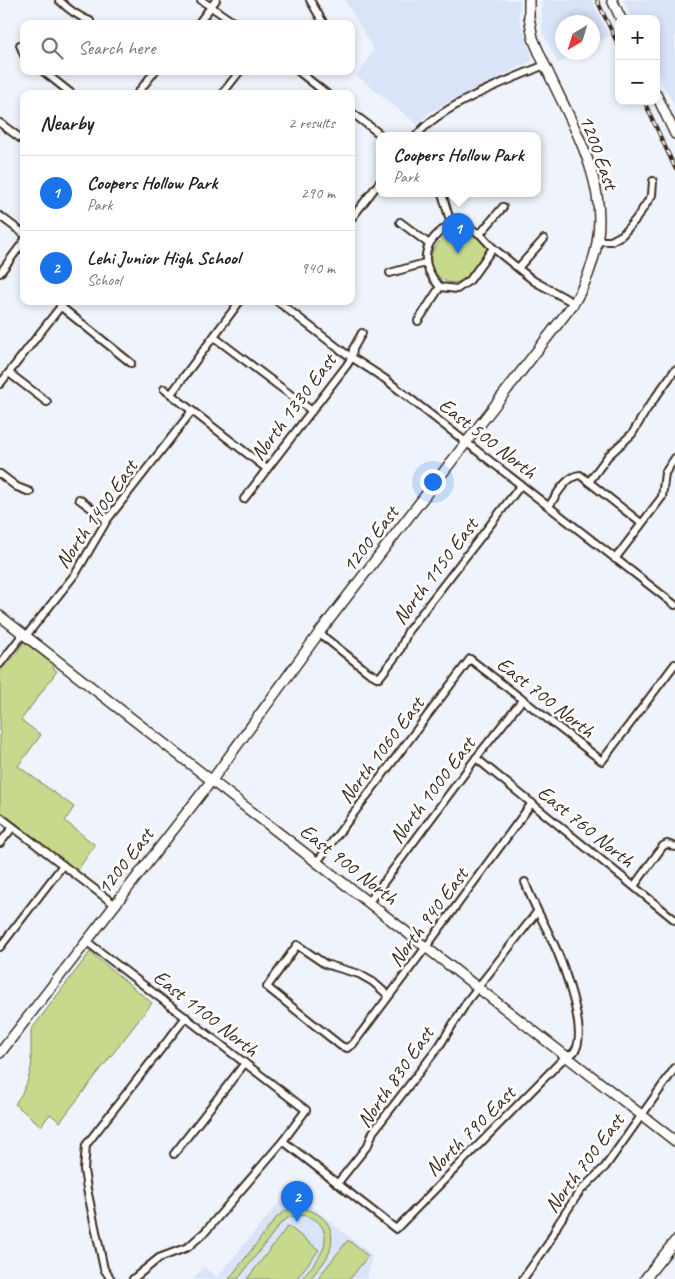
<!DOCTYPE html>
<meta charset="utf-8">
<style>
:root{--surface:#fff;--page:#f2f2f2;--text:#222;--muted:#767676;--line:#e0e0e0;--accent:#1a73e8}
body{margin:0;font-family:Caveat,sans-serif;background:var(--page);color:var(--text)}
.controls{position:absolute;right:15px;top:15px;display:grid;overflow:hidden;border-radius:10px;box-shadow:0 2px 8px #0003}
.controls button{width:45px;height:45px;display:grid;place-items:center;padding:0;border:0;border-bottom:1px solid var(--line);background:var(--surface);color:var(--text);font:25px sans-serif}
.compass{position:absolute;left:555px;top:15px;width:45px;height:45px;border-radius:50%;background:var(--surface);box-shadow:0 2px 8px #0003;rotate:218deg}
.you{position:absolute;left:432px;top:481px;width:18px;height:18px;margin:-12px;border:4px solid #fff;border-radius:50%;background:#1a73e8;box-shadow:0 0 0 8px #1a73e833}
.badge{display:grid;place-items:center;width:32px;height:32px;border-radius:50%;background:var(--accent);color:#fff;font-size:16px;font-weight:700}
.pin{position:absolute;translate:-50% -41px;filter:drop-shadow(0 1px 2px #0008)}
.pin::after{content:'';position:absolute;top:26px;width:18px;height:15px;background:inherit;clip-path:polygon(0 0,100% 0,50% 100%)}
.popup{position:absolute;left:376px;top:132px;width:165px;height:65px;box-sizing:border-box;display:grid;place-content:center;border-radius:10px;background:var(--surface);filter:drop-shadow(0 1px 4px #0005);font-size:16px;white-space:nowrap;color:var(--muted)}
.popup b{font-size:19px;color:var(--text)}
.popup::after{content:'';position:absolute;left:50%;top:100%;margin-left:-10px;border:10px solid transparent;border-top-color:var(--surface)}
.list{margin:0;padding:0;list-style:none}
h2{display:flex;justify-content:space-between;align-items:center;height:65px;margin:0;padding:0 20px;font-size:21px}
h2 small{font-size:16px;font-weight:400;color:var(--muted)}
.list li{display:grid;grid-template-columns:32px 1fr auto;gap:15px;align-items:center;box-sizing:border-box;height:75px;padding:0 20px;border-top:1px solid var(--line)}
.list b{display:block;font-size:19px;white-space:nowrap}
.list p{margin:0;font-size:16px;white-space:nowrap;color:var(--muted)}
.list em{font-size:16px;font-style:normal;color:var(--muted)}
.icon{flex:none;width:28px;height:28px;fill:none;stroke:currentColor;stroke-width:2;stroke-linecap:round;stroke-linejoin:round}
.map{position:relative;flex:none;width:675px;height:1279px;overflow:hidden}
.search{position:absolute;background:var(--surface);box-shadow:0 2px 8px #0003;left:20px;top:20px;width:335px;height:55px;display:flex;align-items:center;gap:12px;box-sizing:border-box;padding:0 18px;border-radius:10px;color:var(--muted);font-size:19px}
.panel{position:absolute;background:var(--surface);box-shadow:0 2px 8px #0003;left:20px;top:90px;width:335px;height:215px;border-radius:10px}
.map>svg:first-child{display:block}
</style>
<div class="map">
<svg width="675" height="1279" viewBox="0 0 675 1279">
<rect width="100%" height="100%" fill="#eef3fc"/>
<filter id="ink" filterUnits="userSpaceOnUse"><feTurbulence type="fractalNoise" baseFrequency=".02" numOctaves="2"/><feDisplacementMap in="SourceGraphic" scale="10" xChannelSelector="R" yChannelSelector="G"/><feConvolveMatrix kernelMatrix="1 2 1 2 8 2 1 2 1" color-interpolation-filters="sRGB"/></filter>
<g filter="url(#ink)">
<g fill="#d9e4f8">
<path d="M345,0H520L519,18L533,60L428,113L418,125L357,76L374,50Z"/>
<path d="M542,0H592L609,36L593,45L592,22H562V52L578,53L558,63L542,31Z"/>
<path d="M623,0H675V108L656,69V19H632Z"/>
<path d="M290,1190L372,1255L367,1279H193L204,1267L217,1277Z"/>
</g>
<g fill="#c6d98d" stroke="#808256">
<path d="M457,228L473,232L488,247L487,251C480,260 472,276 461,281C446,288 428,272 431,256C432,250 436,247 439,242C445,236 449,231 457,228Z"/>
<path d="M24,642L54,665L53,668L57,671L21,720L41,735L18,766L74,807L65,821L95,845L77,871L0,811V671L8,660L12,659Z"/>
<path d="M90,952L152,1003L60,1122L50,1114L41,1126L15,1104C25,1090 30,1078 32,1061L31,1060V1030Z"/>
<path d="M292,1208C317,1207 338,1223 330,1250C327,1261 317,1270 310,1279H301C309,1269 321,1258 324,1246C331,1219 300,1206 281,1223L238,1279H229L277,1217L284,1212Z"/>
<path d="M288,1226L319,1250L296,1279H247Z"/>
<path d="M348,1240L368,1256L350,1279H317Z"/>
</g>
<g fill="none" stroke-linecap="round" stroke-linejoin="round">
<g stroke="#3b2a1e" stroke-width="10">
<g id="street">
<path d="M59,0C69,10 77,16 90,21"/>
<path d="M201,0L236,24"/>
<path d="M310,0L324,24"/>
<path d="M198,24L216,0"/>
<path d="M20,45L24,55"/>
<path d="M43,71L72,94"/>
<path d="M298,71L327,94"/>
<path d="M137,94L155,71"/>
<path d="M222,94L240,71"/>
<path d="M351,112L381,135"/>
<path d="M0,123L24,141"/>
<path d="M417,135C441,105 509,80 545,65"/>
<path d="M442,193L451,224"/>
<path d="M0,216L24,234"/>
<path d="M351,219L379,183"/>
<path d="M400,222L429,244"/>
<path d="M451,224C423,241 417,262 440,287L457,289L470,280L493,248"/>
<path d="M451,224L469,228L480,234L493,248L534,281L574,303"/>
<path d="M480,234L503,207"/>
<path d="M598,241H611L622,235L636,219L652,195L653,181"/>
<path d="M518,268L544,239"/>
<path d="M0,273L24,241"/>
<path d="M390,273L425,263"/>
<path d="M277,301L342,351L385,379L675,605"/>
<path d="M60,306L131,363"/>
<path d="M418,321L440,287"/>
<path d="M214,337L312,411"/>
<path d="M9,373L47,402"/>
<path d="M0,384L65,301"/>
<path d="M164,389L267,469"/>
<path d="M171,394L240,301"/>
<path d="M0,474L17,487L30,492"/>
<path d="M589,482L608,456L632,434L647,409L675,370"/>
<path d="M79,499L107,520"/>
<path d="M244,499L347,365L352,357L353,349L362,333"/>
<path d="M549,506C556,496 566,476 580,475L641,523"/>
<path d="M615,559L662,497L665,473L675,458"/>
<path d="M319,633L368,672L379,678L399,652L408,631L521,485"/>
<path d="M26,636L76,573L107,520L192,411"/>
<path d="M0,664L23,634"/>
<path d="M476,758L675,920"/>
<path d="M0,817L114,904"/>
<path d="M0,843L13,827"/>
<path d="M317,862L470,659L602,761L675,664"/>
<path d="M634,886L663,846L667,844L675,847"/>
<path d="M369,902L476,758L523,699"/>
<path d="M86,941L306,1110L283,1141L206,1231L188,1247L159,1258L133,1279"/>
<path d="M0,947L63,865"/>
<path d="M389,996L373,982L359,974L325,964L297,945L267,987L341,1046L347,1048L353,1044L426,947L532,803"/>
<path d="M283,1141L396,1229L561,1061C565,1058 570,1056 574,1052C590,1034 561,958 551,938C542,919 532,902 525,882"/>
<path d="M174,1154L245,1063"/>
<path d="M337,1184L368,1145L373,1132L440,1045L468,1000L537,912"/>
<path d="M111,1279L104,1269L87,1189L84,1170L86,1145L186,1017"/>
<path d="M523,1279L548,1244L558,1224L580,1191L605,1167L675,1068"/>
</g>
</g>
<g stroke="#3b2a1e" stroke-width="12">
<g id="secondary">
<path d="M612,0L621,19"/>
<path d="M656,94L675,134"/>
<path d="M0,616L675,1141"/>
<path d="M0,1053L212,780L319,633L574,303C635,202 570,131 533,38L529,17V0"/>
<path d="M645,1279L675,1241"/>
</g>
</g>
<use href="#street" stroke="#fff" stroke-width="6"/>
<use href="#secondary" stroke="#fff" stroke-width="9"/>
<g stroke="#3b2a1e" stroke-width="4">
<g id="rail">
<path d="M597,0L619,47"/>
<path d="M644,101L675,168"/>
</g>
</g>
<use href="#rail" stroke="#fff" stroke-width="2" stroke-dasharray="5.5" stroke-linecap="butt"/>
</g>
</g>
<g text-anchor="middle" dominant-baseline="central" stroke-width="5" stroke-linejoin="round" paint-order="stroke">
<g font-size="21" fill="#3b2a1e" stroke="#fff">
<text transform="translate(599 152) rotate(70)">1200 East</text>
<text transform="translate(293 407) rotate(-53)">North 1330 East</text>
<text transform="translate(488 438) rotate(38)">East 500 North</text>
<text transform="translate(96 514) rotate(-55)">North 1400 East</text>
<text transform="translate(370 539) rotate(-52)">1200 East</text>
<text transform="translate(435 571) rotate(-53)">North 1150 East</text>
<text transform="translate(546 697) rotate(38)">East 700 North</text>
<text transform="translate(381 750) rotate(-53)">North 1060 East</text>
<text transform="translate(432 790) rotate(-53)">North 1000 East</text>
<text transform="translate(586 826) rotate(39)">East 760 North</text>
<text transform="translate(125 861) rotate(-52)">1200 East</text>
<text transform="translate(349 864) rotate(38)">East 900 North</text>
<text transform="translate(428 917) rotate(-53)">North 940 East</text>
<text transform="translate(206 1013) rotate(38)">East 1100 North</text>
<text transform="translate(395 1077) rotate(-55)">North 830 East</text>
<text transform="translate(470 1131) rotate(-45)">North 790 East</text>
<text transform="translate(584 1163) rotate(-53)">North 700 East</text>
</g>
</g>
</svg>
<div class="controls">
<button>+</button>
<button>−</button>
</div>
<svg class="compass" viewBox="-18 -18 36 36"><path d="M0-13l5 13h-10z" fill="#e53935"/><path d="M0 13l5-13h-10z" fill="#767676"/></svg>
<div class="you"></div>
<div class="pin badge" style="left:458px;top:254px">1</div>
<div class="popup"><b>Coopers Hollow Park</b>Park</div>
<div class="pin badge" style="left:297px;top:1222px">2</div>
<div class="search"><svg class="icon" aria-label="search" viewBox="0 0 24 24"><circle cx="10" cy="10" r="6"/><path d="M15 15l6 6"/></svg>Search here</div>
<section class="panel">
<h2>Nearby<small>2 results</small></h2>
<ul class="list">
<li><span class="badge">1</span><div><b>Coopers Hollow Park</b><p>Park</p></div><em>290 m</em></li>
<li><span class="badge">2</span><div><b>Lehi Junior High School</b><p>School</p></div><em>940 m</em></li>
</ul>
</section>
</div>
